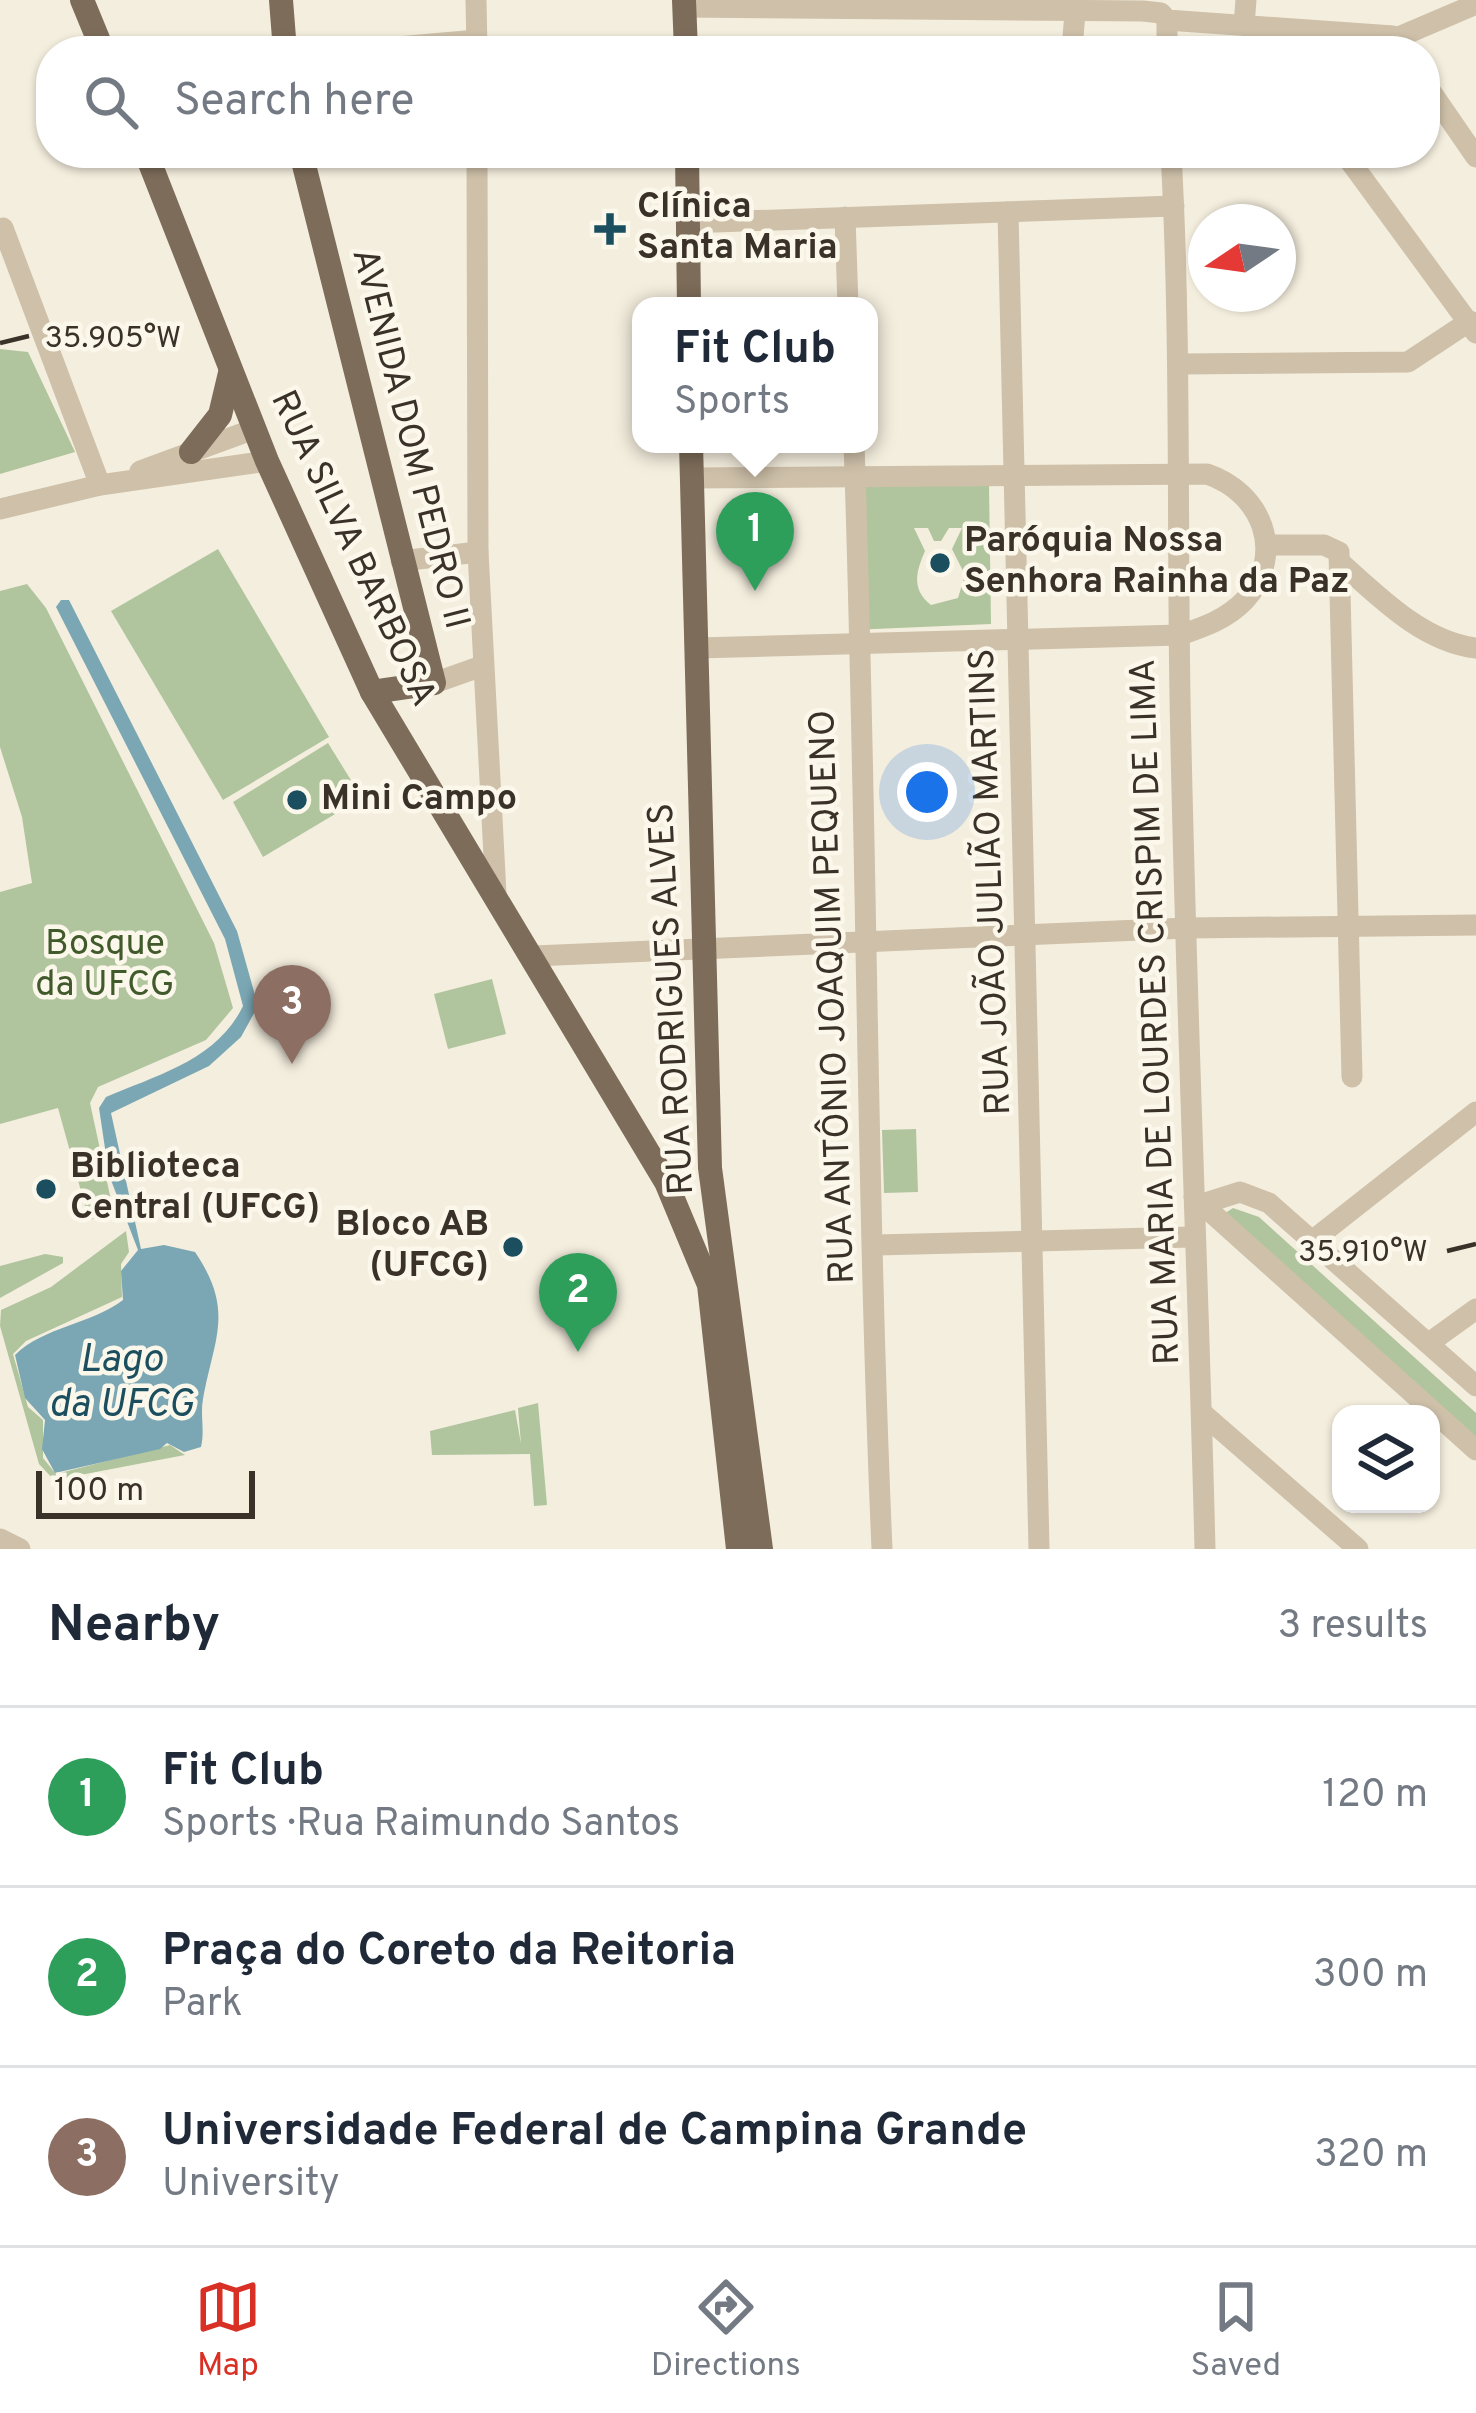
<!DOCTYPE html>
<meta charset="utf-8">
<style>
:root{--surface:#fff;--page:#f6f6f7;--text:#1f2937;--muted:#747a83;--line:#e0e1e3;--accent:#d93025}
body{margin:0;font-family:Overpass,sans-serif;background:var(--page);color:var(--text)}
.controls{position:absolute;right:36px;bottom:36px;display:grid;overflow:hidden;border-radius:24px;box-shadow:0 3px 9px #0004}
.controls button{width:108px;height:108px;display:grid;place-items:center;padding:0;border:0;border-bottom:3px solid var(--line);background:var(--surface);color:var(--text);font:60px sans-serif}
.compass{position:absolute;left:1188px;top:204px;width:108px;height:108px;border-radius:50%;background:var(--surface);box-shadow:0 3px 9px #0004;rotate:257deg}
.scale{position:absolute;left:36px;bottom:30px;width:219px;box-sizing:border-box;padding-left:12px;border:6px solid #3a3229;border-top:0;font-size:33px;line-height:42px;white-space:nowrap;color:#3a3229;-webkit-text-stroke:9px #fbf7eb;paint-order:stroke}
.you{position:absolute;left:927px;top:792px;width:42px;height:42px;margin:-30px;border:9px solid #fff;border-radius:50%;background:#1a73e8;box-shadow:0 0 0 18px #1a73e833}
.badge{display:grid;place-items:center;width:78px;height:78px;border-radius:50%;background:var(--accent);color:#fff;font-size:39px;font-weight:700}
.pin{position:absolute;translate:-50% -99px;filter:drop-shadow(0 3px 6px #0008)}
.pin::after{content:'';position:absolute;top:63px;width:42px;height:36px;background:inherit;clip-path:polygon(0 0,100% 0,50% 100%)}
.popup{position:absolute;left:632px;top:297px;width:246px;height:156px;box-sizing:border-box;display:grid;place-content:center;border-radius:24px;background:var(--surface);filter:drop-shadow(0 3px 9px #0005);font-size:39px;white-space:nowrap;color:var(--muted)}
.popup b{font-size:45px;color:var(--text)}
.popup::after{content:'';position:absolute;left:50%;top:100%;margin-left:-24px;border:24px solid transparent;border-top-color:var(--surface)}
.list{margin:0;padding:0;list-style:none}
h2{display:flex;justify-content:space-between;align-items:center;height:156px;margin:0;padding:0 48px;font-size:51px}
h2 small{font-size:39px;font-weight:400;color:var(--muted)}
.list li{display:grid;grid-template-columns:78px 1fr auto;gap:36px;align-items:center;box-sizing:border-box;height:180px;padding:0 48px;border-top:3px solid var(--line)}
.list b{display:block;font-size:45px;white-space:nowrap}
.list p{margin:0;font-size:39px;white-space:nowrap;color:var(--muted)}
.list em{font-size:39px;font-style:normal;color:var(--muted)}
.icon{flex:none;width:66px;height:66px;fill:none;stroke:currentColor;stroke-width:2;stroke-linecap:round;stroke-linejoin:round}
.map{position:relative;flex:none;width:1476px;height:1549px;overflow:hidden}
.search{position:absolute;background:var(--surface);box-shadow:0 3px 9px #0004;left:36px;right:36px;top:36px;height:132px;display:flex;align-items:center;gap:30px;box-sizing:border-box;padding:0 42px;border-radius:48px;color:var(--muted);font-size:45px}
.sheet{height:696px;background:var(--surface)}
nav{display:flex;justify-content:space-around;align-items:center;box-sizing:border-box;height:168px;border-top:3px solid var(--line);background:var(--surface);font-size:33px;color:var(--muted)}
nav a{display:grid;justify-items:center;gap:6px}
nav .on{color:var(--accent)}
.map>svg:first-child{display:block}
</style>
<div class="map">
<svg width="1476" height="1549" viewBox="0 0 1476 1549">
<rect width="100%" height="100%" fill="#f4eede"/>
<g fill="#b0c59d" fill-rule="evenodd">
<path d="M0,349L28,352L75,452L0,474Z"/>
<path d="M849,484L989,485L991,624L851,630ZM914,528H928L934,541H941L949,528H962L952,549L965,575L958,598L931,605C911,589 916,572 925,551Z"/>
<path d="M218,549L329,737L223,800L111,611Z"/>
<path d="M27,584L46,608L214,943L233,1008L206,1040L98,1087L90,1103L114,1214L89,1220L58,1108L0,1124V892L32,883L22,817L0,747V591Z"/>
<path d="M328,743L362,798L263,857L233,802Z"/>
<path d="M492,979L506,1034L448,1049L434,994Z"/>
<path d="M916,1129L918,1192L884,1193L882,1130Z"/>
<path d="M1233,1208L1259,1217L1476,1413V1453L1210,1223Z"/>
<path d="M126,1231L129,1252L121,1264L122,1297L26,1341L13,1354L28,1407L43,1420V1458L56,1474L170,1445L185,1455L54,1480L39,1464L0,1326L1,1310L51,1287Z"/>
<path d="M45,1254L63,1257V1263L0,1298V1266Z"/>
<path d="M538,1403L547,1505L534,1506L530,1454L432,1455L430,1431L515,1410L521,1444L518,1408Z"/>
</g>
<path fill="#7ba7b4" d="M61,600H69L237,931L258,1006L241,1037L209,1066L111,1113L141,1249L164,1245L195,1252C235,1311 214,1338 203,1399C200,1415 205,1430 201,1447L184,1452L167,1443L160,1449L55,1473L42,1449L45,1420L25,1398L15,1355C43,1327 92,1324 123,1300L121,1271L138,1250L109,1175L99,1108L106,1097C157,1075 217,1060 243,1006L225,939L56,607Z"/>
<g fill="none" stroke-linecap="round" stroke-linejoin="round">
<g stroke="#cec0a9" stroke-width="21">
<path d="M476,0L477,50"/>
<path d="M684,7L1143,11L1161,13L1167,20L1393,36"/>
<path d="M1167,20V51"/>
<path d="M1244,25L1246,0"/>
<path d="M1073,37L1076,0"/>
<path d="M352,51L477,40"/>
<path d="M1366,51L1476,4"/>
<path d="M1425,83L1476,157"/>
<path d="M477,153L478,552L496,894"/>
<path d="M1171,153C1181,334 1177,515 1180,697C1185,981 1198,1265 1205,1549"/>
<path d="M1344,153L1476,333"/>
<path d="M149,162L177,153"/>
<path d="M1008,212L1039,1549"/>
<path d="M845,217L848,306"/>
<path d="M687,223L1174,206"/>
<path d="M3,228L100,485"/>
<path d="M1181,364L1408,362L1470,321"/>
<path d="M854,444C867,812 866,1181 882,1549"/>
<path d="M140,471L254,429"/>
<path d="M691,478L1207,474C1261,492 1287,553 1245,600C1227,619 1204,627 1180,635L697,648"/>
<path d="M0,509L100,485L267,461"/>
<path d="M1267,545H1324L1339,552L1352,1077"/>
<path d="M401,561L478,552"/>
<path d="M1341,563C1379,597 1423,642 1476,648"/>
<path d="M434,683L482,666"/>
<path d="M534,956L1187,928L1476,925"/>
<path d="M1194,1197L1476,1450"/>
<path d="M1202,1204L1240,1192L1269,1203L1476,1386"/>
<path d="M1312,1241L1476,1112"/>
<path d="M876,1245L1192,1237"/>
<path d="M1429,1343L1476,1309"/>
<path d="M1202,1413L1358,1549"/>
<path d="M0,1539L20,1549"/>
</g>
<g stroke="#7d6c59" stroke-width="24">
<path d="M82,0L103,51"/>
<path d="M281,0L285,51"/>
<path d="M684,0L686,51"/>
<path d="M146,153L267,461L372,692L666,1182L709,1285L738,1549"/>
<path d="M301,153L434,683L372,692"/>
<path d="M687,153L689,306"/>
<path d="M691,444L710,1168L761,1549"/>
<path d="M191,452L220,415L230,373"/>
</g>
</g>
<path fill="none" stroke="#3a3229" stroke-width="4.5" d="M0,343L29,336M1447,1251L1476,1244"/>
<g fill="#1b4f5f" stroke="#fbf7eb" stroke-width="4.5">
<path d="M604 211h12v12h12v12h-12v12h-12v-12h-12v-12h12z"/>
<circle cx="940" cy="563" r="12"/>
<circle cx="297" cy="800" r="12"/>
<circle cx="46" cy="1189" r="12"/>
<circle cx="513" cy="1247" r="12"/>
</g>
<g text-anchor="middle" dominant-baseline="central" stroke-width="9" stroke-linejoin="round" paint-order="stroke">
<g font-size="36" font-weight="bold" fill="#3a3229" stroke="#fbf7eb" text-anchor="start">
<text x="637" y="208">Clínica<tspan x="637" dy="41">Santa Maria</tspan></text>
<text x="964" y="542">Paróquia Nossa<tspan x="964" dy="41">Senhora Rainha da Paz</tspan></text>
<text x="321" y="800">Mini Campo</text>
<text x="70" y="1168">Biblioteca<tspan x="70" dy="41">Central (UFCG)</tspan></text>
<text x="489" y="1226" text-anchor="end">Bloco AB<tspan x="489" dy="41">(UFCG)</tspan></text>
</g>
<g font-size="36" fill="#3a3229" stroke="#fbf7eb">
<text transform="translate(409 439) rotate(76)">AVENIDA DOM PEDRO II</text>
<text transform="translate(352 549) rotate(65)">RUA SILVA BARBOSA</text>
<text transform="translate(992 882) rotate(-92)">RUA JOÃO JULIÃO MARTINS</text>
<text transform="translate(834 997) rotate(-92)">RUA ANTÔNIO JOAQUIM PEQUENO</text>
<text transform="translate(673 999) rotate(-93)">RUA RODRIGUES ALVES</text>
<text transform="translate(1157 1012) rotate(-92)">RUA MARIA DE LOURDES CRISPIM DE LIMA</text>
</g>
<g font-size="36" fill="#415a2b" stroke="#fbf7eb">
<text x="105" y="945">Bosque<tspan x="105" dy="41">da UFCG</tspan></text>
</g>
<g font-size="39" font-style="italic" fill="#1b4f5f" stroke="#fbf7eb">
<text x="121" y="1361">Lago<tspan x="121" dy="45">da UFCG</tspan></text>
</g>
</g>
<g font-size="30" text-anchor="middle" fill="#3a3229" stroke="#fbf7eb" stroke-width="9" stroke-linejoin="round" paint-order="stroke">
<text x="113" y="347">35.905°W</text>
<text x="1363" y="1261">35.910°W</text>
</g>
</svg>
<div class="controls">
<button><svg class="icon" aria-label="layers" viewBox="0 0 24 24"><path d="M12 4l9 5-9 5-9-5zM3 14l9 5 9-5"/></svg></button>
</div>
<svg class="compass" viewBox="-18 -18 36 36"><path d="M0-13l5 13h-10z" fill="#e53935"/><path d="M0 13l5-13h-10z" fill="#747a83"/></svg>
<div class="scale">100 m</div>
<div class="you"></div>
<div class="pin badge" style="left:755px;top:591px;background:#2e9e5b">1</div>
<div class="popup"><b>Fit Club</b>Sports</div>
<div class="pin badge" style="left:578px;top:1352px;background:#2e9e5b">2</div>
<div class="pin badge" style="left:292px;top:1064px;background:#8d6e63">3</div>
<div class="search"><svg class="icon" aria-label="search" viewBox="0 0 24 24"><circle cx="10" cy="10" r="6"/><path d="M15 15l6 6"/></svg>Search here</div>
</div>
<section class="sheet">
<h2>Nearby<small>3 results</small></h2>
<ul class="list">
<li><span class="badge" style="background:#2e9e5b">1</span><div><b>Fit Club</b><p>Sports · Rua Raimundo Santos</p></div><em>120 m</em></li>
<li><span class="badge" style="background:#2e9e5b">2</span><div><b>Praça do Coreto da Reitoria</b><p>Park</p></div><em>300 m</em></li>
<li><span class="badge" style="background:#8d6e63">3</span><div><b>Universidade Federal de Campina Grande</b><p>University</p></div><em>320 m</em></li>
</ul>
</section>
<nav>
<a class="on"><svg class="icon" aria-label="map" viewBox="0 0 24 24"><path d="M3 6l6-2 6 2 6-2v14l-6 2-6-2-6 2zM9 4v14M15 6v14"/></svg>Map</a>
<a><svg class="icon" aria-label="directions" viewBox="0 0 24 24"><path d="M12 3l9 9-9 9-9-9zM9 14v-3h6M13 9l2 2-2 2"/></svg>Directions</a>
<a><svg class="icon" aria-label="saved" viewBox="0 0 24 24"><path d="M7 4h10v16l-5-4-5 4z"/></svg>Saved</a>
</nav>
